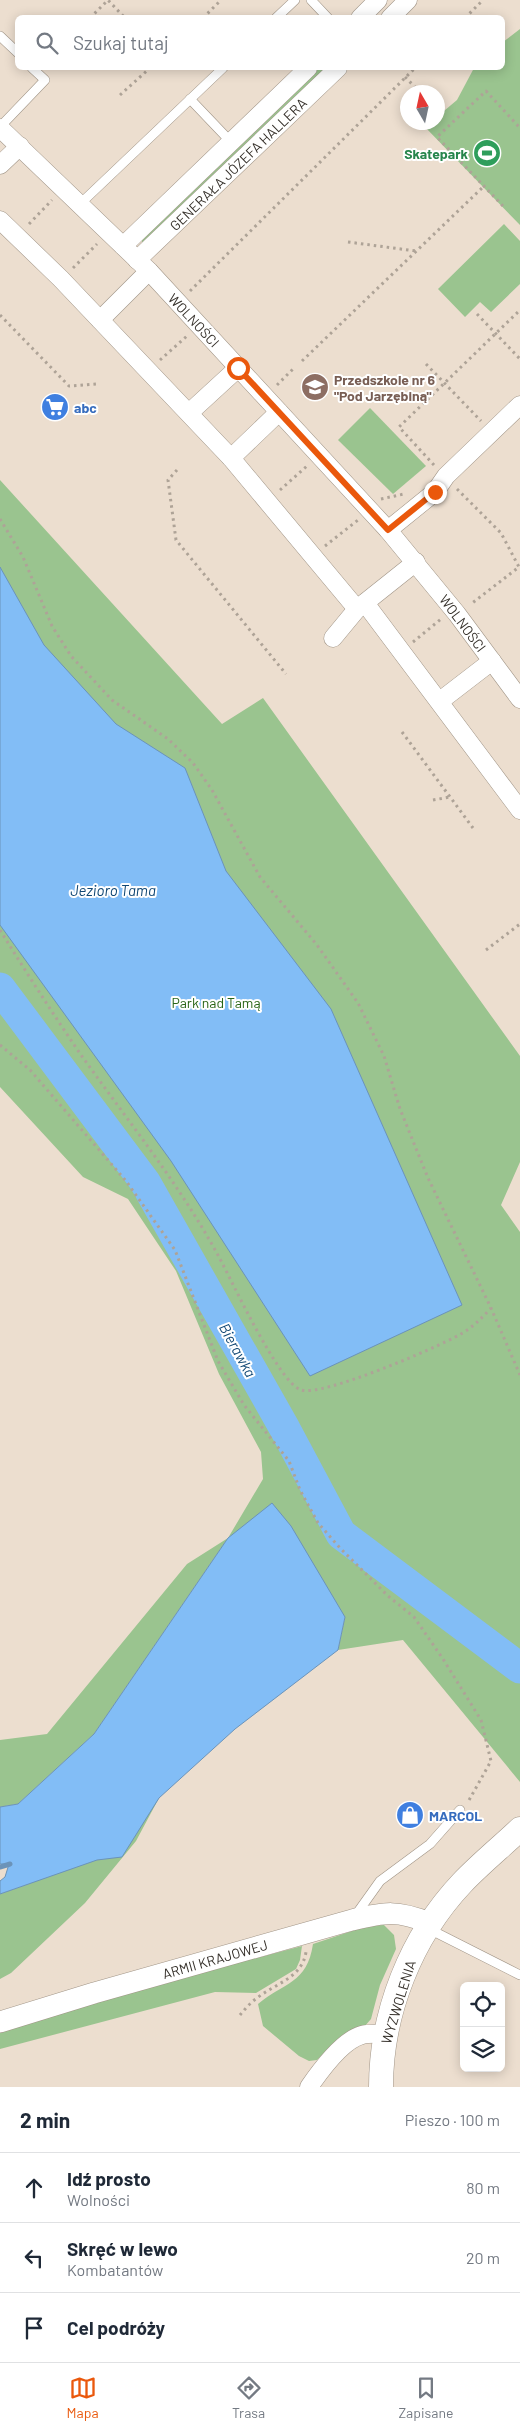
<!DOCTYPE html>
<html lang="pl">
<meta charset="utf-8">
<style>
:root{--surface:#fff;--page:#f6f6f7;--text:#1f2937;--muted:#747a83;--line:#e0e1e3;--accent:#ea580c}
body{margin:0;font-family:Barlow,sans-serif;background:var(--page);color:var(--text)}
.controls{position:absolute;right:15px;bottom:15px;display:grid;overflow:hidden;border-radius:8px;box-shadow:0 2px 12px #0003}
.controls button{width:45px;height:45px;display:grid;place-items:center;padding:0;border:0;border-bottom:1px solid var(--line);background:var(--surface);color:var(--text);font:25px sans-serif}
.compass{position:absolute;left:400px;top:85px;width:45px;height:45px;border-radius:50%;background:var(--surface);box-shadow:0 2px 12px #0003;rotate:351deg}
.stop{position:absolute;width:15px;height:15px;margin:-11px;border:4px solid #ea580c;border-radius:50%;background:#fff}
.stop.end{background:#ea580c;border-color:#fff;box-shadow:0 1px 5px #0008}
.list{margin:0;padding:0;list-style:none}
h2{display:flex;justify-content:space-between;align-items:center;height:65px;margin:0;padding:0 20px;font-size:21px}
h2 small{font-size:16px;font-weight:400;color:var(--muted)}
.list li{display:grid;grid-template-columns:32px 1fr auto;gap:15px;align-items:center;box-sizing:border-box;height:70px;padding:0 20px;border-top:1px solid var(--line)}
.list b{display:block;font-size:19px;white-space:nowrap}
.list p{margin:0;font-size:16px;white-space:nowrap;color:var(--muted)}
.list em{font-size:16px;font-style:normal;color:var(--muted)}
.icon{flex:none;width:28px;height:28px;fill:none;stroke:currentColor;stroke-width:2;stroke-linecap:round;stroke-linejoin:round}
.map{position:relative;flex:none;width:520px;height:2087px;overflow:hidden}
.search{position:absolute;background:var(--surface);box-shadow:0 2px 12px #0003;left:15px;right:15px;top:15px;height:55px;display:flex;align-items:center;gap:12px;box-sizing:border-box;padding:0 18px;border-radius:8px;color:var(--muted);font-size:19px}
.sheet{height:275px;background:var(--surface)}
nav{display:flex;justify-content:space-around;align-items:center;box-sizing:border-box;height:70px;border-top:1px solid var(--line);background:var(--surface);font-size:14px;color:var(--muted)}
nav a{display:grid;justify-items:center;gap:2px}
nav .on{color:var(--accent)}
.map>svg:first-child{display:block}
</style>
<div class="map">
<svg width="520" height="2087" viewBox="0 0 520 2087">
<rect width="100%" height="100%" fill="#ecdecf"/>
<g fill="#9ac48f">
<path d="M520,29V225L424,126L429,123L438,122V116L457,100L474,68H502L503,42Z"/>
<path d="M318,68H329L145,243L142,242V236Z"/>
<path d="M504,224L520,241V284L491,312L480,302L465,317L438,289Z"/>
<path d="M370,408L426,466L393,494L338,440Z"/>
<path d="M0,480L222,724L263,698L520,1056V1162L501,1205L520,1232V1782L403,1640L338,1650L345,1617L228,1538L94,1734L18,1804L0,1807V1740L47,1734L187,1564L228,1538L263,1479L261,1452L219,1374L176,1271L128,1199L83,1177L0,1087Z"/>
<path d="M159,1798L136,1841L85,1903L11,1973L0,1979V1894L33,1882Z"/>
<path d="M384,1925L394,1935L396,1949L380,1985L371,2019L364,2027L338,2039L317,2060L309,2061L299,2056L263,2026L258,2004C284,1982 307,1984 313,1944L367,1926Z"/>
<path d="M302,1946L300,1960L296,1969L256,1993L215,1992L0,2049V2032L173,1980Z"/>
</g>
<g fill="#82bdf6" stroke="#6b93b9">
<path d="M0,567L44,645L116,724L185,768L226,871L331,1009L462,1305L310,1376L171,1161L0,925Z"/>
<path d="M272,1503L291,1526L345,1617L338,1650L235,1729L159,1798L122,1857L97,1860L0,1894V1881L5,1877L9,1864H0V1807L18,1804L94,1734L228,1538Z"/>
</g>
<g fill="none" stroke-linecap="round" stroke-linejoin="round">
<path stroke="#6b93b9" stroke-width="5" d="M0,1867L10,1864"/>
<path stroke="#82bdf6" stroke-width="31" d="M0,988L145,1182L285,1429L341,1534L520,1668"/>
<g stroke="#a19587" stroke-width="10">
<g id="service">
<path d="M311,0L328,18"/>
<path d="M276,18L295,0"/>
<path d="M0,36L18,53"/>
<path d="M190,99L231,142"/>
<path d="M0,127L45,80L32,68"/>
<path d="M80,204L223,68"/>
<path d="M355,1916L380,1881L430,1844L460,1810"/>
<path d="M429,1929L520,1975"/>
</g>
</g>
<g stroke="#a19587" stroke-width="19">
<g id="minor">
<path d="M360,18L378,0"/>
<path d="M390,18L408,0"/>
<path d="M0,128L149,271L388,530L457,614L520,699"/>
<path d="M0,165L20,146"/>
<path d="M0,220L61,279L231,458L357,609"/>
<path d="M123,246L308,68"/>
<path d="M137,260L338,68"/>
<path d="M100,320L149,271"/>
<path d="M189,413L238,368"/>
<path d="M231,458L279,412"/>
<path d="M388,530L435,492L446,476L520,405"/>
<path d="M365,603L520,810"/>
<path d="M333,638L357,609L416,562"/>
<path d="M440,701L492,661"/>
<path d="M309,2087C320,2071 343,2040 362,2035C369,2033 378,2034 385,2034"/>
</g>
</g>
<g stroke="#a19587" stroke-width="22">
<path id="tertiary" d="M0,2022L94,1993L352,1920C386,1912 397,1910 430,1923"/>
</g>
<g stroke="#a19587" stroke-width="25">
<path id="secondary" d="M381,2087C381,2013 411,1937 462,1883C480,1864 501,1847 520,1829"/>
</g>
<g stroke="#aea397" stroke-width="3" stroke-dasharray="2.5 4" stroke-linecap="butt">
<path d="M90,18L108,0L125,18"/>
<path d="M203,18L221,0"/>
<path d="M465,18L483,0"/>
<path d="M405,77L420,92"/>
<path d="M120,95L150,68"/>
<path d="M503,206L437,137L486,91L520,128"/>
<path d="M29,224L52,200"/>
<path d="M348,242L416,251"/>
<path d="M73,268L97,244"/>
<path d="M190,291L415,68"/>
<path d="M477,314L520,359"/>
<path d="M0,315L69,386L96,384"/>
<path d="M160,360L187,336"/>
<path d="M302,361L483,187"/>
<path d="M426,364L481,421"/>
<path d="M277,385L294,368"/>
<path d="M434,465L399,427L520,310"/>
<path d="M177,470L168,480L176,540L286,674"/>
<path d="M457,489L501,533L519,567L471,604"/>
<path d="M280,490L307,466"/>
<path d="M381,499L404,494"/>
<path d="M0,519L23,557L52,626L71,656L112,700L168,739L193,763L212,790L260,877L317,945L358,1003L384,1056L400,1109L428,1178L491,1308L520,1375"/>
<path d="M325,546L358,520"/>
<path d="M413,642L441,619"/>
<path d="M402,732L473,828"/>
<path d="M433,800L450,797"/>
<path d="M0,930C26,972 53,1014 81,1055C128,1121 180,1185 219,1257C232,1281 279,1383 301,1390C322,1397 436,1348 459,1335C472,1328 481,1319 491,1308"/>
<path d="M486,950L520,924"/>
<path d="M0,1045L30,1070L126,1181L175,1250L218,1361L244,1405L289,1461L300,1490L318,1523L340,1548L388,1596L414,1617L443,1659L481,1720L491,1761L468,1802"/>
<path d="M240,2015C245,2009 251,2002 257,1998C276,1983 302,1978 306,1952"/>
</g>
<use href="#service" stroke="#fff" stroke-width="9"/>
<use href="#minor" stroke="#fff" stroke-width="18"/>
<use href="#tertiary" stroke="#fff" stroke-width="21"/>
<use href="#secondary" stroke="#fff" stroke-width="24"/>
</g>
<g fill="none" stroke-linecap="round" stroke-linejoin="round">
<path stroke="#ea580c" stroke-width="6" d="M238,368L388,530L435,492"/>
</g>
<defs>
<g id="stadium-disc" transform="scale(1.4375)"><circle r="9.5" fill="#2e9e5b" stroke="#fff"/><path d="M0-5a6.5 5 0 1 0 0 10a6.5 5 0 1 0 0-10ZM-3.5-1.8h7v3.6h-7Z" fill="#fff"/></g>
<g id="school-disc" transform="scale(1.4375)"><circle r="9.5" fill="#8d6e63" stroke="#fff"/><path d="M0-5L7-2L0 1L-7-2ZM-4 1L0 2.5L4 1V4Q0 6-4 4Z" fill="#fff"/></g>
<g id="supermarket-disc" transform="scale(1.4375)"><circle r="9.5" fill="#3f7fe0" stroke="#fff"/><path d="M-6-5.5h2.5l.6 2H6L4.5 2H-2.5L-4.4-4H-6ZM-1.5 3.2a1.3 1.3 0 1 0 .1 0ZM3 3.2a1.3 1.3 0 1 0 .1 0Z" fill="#fff"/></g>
<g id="shop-disc" transform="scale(1.4375)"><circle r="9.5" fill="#3f7fe0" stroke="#fff"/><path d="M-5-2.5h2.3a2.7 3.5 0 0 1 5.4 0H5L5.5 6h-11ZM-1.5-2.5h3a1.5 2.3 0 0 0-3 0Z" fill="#fff"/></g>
</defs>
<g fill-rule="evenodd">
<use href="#stadium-disc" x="487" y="153"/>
<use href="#school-disc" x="315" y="387"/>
<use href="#supermarket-disc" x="55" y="407"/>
<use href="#shop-disc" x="410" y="1815"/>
</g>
<g text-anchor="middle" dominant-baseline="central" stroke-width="4" stroke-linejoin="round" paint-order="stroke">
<g font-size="14" font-weight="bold" fill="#27864d" stroke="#fff" text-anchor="end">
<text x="468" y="153">Skatepark</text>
</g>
<g font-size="14" fill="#36312b" stroke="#fff">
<text transform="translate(238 164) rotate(-44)">GENERAŁA JÓZEFA HALLERA</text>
<text transform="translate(194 320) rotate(47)">WOLNOŚCI</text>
<text transform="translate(463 623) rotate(53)">WOLNOŚCI</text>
<text transform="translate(215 1959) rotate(-16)">ARMII KRAJOWEJ</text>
<text transform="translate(398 2002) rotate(-73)">WYZWOLENIA</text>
</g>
<g font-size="14" font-weight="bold" fill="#785e54" stroke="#fff" text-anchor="start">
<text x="334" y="379">Przedszkole nr 6<tspan x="334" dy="16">"Pod Jarzębiną"</tspan></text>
</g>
<g font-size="14" font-weight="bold" fill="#366cbe" stroke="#fff" text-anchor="start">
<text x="74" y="407">abc</text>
<text x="429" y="1815">MARCOL</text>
</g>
<g font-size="14" fill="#296517" stroke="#fff">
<text x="216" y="1002">Park nad Tamą</text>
</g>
<g font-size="15" font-style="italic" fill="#104774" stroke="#fff">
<text x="113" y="890">Jezioro Tama</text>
<text transform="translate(238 1350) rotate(61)">Bierawka</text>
</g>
</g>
</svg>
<div class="controls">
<button><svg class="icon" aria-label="locate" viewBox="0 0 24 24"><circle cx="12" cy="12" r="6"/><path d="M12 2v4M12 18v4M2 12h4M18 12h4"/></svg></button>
<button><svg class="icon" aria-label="layers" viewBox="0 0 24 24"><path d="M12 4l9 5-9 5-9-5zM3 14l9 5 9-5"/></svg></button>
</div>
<svg class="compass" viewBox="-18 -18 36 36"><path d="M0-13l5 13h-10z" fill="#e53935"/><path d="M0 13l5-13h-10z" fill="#747a83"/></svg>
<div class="stop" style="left:238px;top:368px"></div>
<div class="stop end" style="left:435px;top:492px"></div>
<div class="search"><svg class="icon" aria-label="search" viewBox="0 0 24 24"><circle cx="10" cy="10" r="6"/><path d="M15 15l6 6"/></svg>Szukaj tutaj</div>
</div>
<section class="sheet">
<h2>2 min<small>Pieszo · 100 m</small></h2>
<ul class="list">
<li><svg class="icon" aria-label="ahead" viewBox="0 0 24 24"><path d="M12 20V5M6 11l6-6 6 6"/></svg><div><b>Idź prosto</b><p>Wolności</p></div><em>80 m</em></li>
<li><svg class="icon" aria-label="left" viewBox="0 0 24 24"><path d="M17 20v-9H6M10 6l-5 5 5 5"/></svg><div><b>Skręć w lewo</b><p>Kombatantów</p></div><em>20 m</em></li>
<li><svg class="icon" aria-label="arrive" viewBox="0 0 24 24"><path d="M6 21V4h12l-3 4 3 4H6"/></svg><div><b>Cel podróży</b></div></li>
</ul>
</section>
<nav>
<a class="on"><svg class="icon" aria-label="map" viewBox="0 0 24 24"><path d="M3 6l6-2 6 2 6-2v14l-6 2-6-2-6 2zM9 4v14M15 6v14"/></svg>Mapa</a>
<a><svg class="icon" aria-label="directions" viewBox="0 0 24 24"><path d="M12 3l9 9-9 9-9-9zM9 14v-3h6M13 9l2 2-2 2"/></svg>Trasa</a>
<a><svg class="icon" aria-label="saved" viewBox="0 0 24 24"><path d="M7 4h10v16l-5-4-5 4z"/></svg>Zapisane</a>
</nav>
